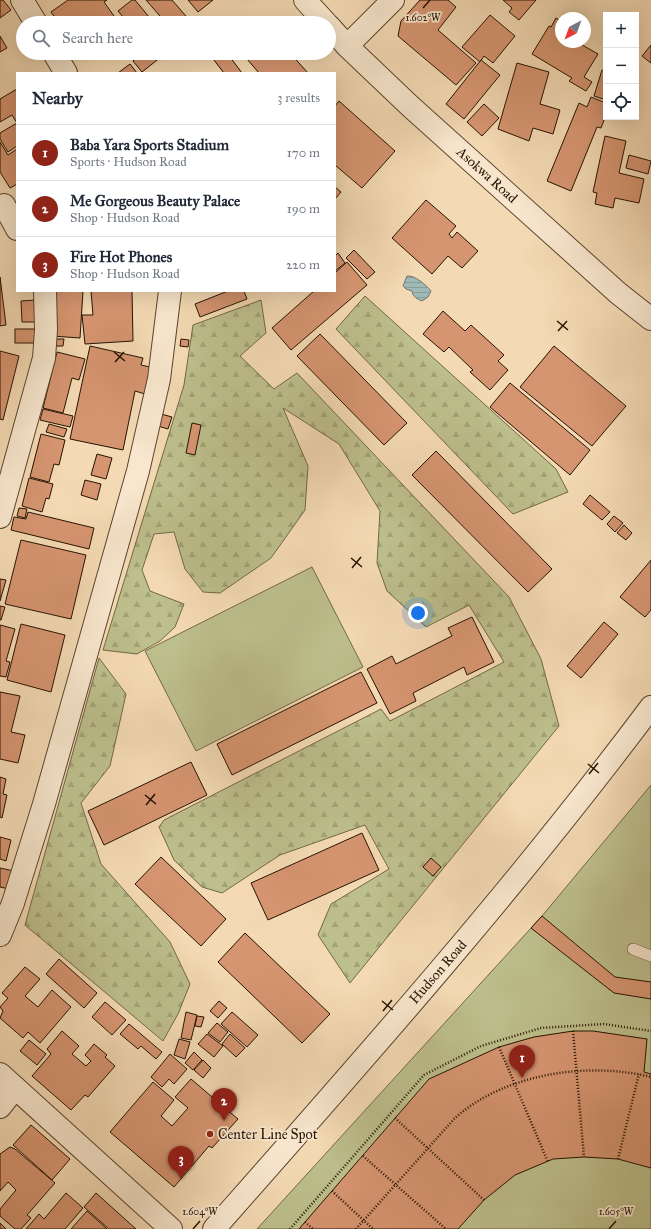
<!DOCTYPE html>
<meta charset="utf-8">
<style>
:root{--surface:#fff;--page:#f6f6f7;--text:#1f2937;--muted:#747a83;--line:#e0e1e3;--accent:#8f2418}
body{margin:0;font-family:"IM FELL Great Primer",serif;background:var(--page);color:var(--text)}
.controls{position:absolute;right:12px;top:12px;display:grid;overflow:hidden;border-radius:0px;box-shadow:0 4px 16px #0002}
.controls button{width:36px;height:36px;display:grid;place-items:center;padding:0;border:0;border-bottom:1px solid var(--line);background:var(--surface);color:var(--text);font:20px sans-serif}
.compass{position:absolute;left:555px;top:12px;width:36px;height:36px;border-radius:50%;background:var(--surface);box-shadow:0 4px 16px #0002;rotate:221deg}
.you{position:absolute;left:418px;top:613px;width:14px;height:14px;margin:-10px;border:3px solid #fff;border-radius:50%;background:#1a73e8;box-shadow:0 0 0 6px #1a73e833}
.badge{display:grid;place-items:center;width:26px;height:26px;border-radius:50%;background:var(--accent);color:#fff;font-size:13px;font-weight:700}
.pin{position:absolute;translate:-50% -33px;filter:drop-shadow(0 1px 2px #0008)}
.pin::after{content:'';position:absolute;top:21px;width:14px;height:12px;background:inherit;clip-path:polygon(0 0,100% 0,50% 100%)}
.list{margin:0;padding:0;list-style:none}
h2{display:flex;justify-content:space-between;align-items:center;height:52px;margin:0;padding:0 16px;font-size:17px}
h2 small{font-size:13px;font-weight:400;color:var(--muted)}
.list li{display:grid;grid-template-columns:26px 1fr auto;gap:12px;align-items:center;box-sizing:border-box;height:56px;padding:0 16px;border-top:1px solid var(--line)}
.list b{display:block;font-size:15px;white-space:nowrap}
.list p{margin:0;font-size:13px;white-space:nowrap;color:var(--muted)}
.list em{font-size:13px;font-style:normal;color:var(--muted)}
.icon{flex:none;width:22px;height:22px;fill:none;stroke:currentColor;stroke-width:2;stroke-linecap:round;stroke-linejoin:round}
.map{position:relative;flex:none;width:651px;height:1229px;overflow:hidden}
.search{position:absolute;background:var(--surface);box-shadow:0 4px 16px #0002;left:16px;top:16px;width:320px;height:44px;display:flex;align-items:center;gap:10px;box-sizing:border-box;padding:0 14px;border-radius:22px;color:var(--muted);font-size:15px}
.panel{position:absolute;background:var(--surface);box-shadow:0 4px 16px #0002;left:16px;top:72px;width:320px;height:220px;border-radius:0px}
.map>svg:first-child{display:block}
</style>
<div class="map">
<svg width="651" height="1229" viewBox="0 0 651 1229">
<defs>
<pattern id="forest-firs" width="22" height="20" patternUnits="userSpaceOnUse"><rect width="22" height="20" fill="#bdbf8c"/><path d="M5 1l3.5 6h-7zM16 11l3.5 6h-7z" fill="#a2a377"/></pattern>
<pattern id="water-rules" width="6" height="5" patternUnits="userSpaceOnUse"><rect width="6" height="5" fill="#9eb9b6"/><path d="M0 2.5h6" fill="none" stroke="#889e9b"/></pattern>
</defs>
<rect width="100%" height="100%" fill="#f4dab4"/>
<filter id="stains"><feTurbulence type="fractalNoise" baseFrequency=".005" numOctaves="4"/><feColorMatrix values="0 0 0 0 .2 0 0 0 0 .09 0 0 0 0 .02 0 0 0 .5 -.17"/></filter>
<radialGradient id="worn" r=".72"><stop offset=".6" stop-color="#630" stop-opacity="0"/><stop offset="1" stop-color="#630" stop-opacity=".3"/></radialGradient>
<g fill="#bdbf8c" stroke="#726846">
<path d="M312,567L363,667L196,751L145,651Z"/>
<path d="M651,785V1229H257L542,916Z"/>
</g>
<g fill="url(#forest-firs)" stroke="#726846">
<path d="M365,296L556,469L568,492L513,514L336,329Z"/>
<path d="M261,300L266,333L240,356L274,389L297,373L509,597L541,659L559,726L350,983L318,935L331,904L389,869L365,825L280,855L222,893L202,887L174,860L159,827L164,820L381,709L390,721L504,662L469,605L426,627L387,591L377,563L380,511L339,444L283,408L308,466L305,510L271,558L220,593L203,592L185,569L174,532L154,534L142,570L150,591L184,604L175,627L160,641L137,654L103,650L184,385L193,325Z"/>
<path d="M99,658L126,694L110,766L81,803L101,864L170,942L190,984L178,1014L163,1041L25,925Z"/>
</g>
<path fill="url(#water-rules)" stroke="#6e766d" d="M407,276C415,275 426,285 431,291L428,297L422,301C417,299 413,297 412,291L406,289L403,286Z"/>
<g fill="#d69571" stroke="#261200">
<path d="M0,0H3L11,10L0,18Z"/>
<path d="M68,0H107L104,2L119,23H59L51,12Z"/>
<path d="M132,0H135L154,23H128L118,11Z"/>
<path d="M146,0H172L192,23H166Z"/>
<path d="M188,0H213L198,12Z"/>
<path d="M420,0H448L456,7L438,30L476,63L456,85L398,36L401,21Z"/>
<path d="M503,0H536L519,20L509,12L512,8Z"/>
<path d="M490,15L515,36L493,63L484,56L480,62L462,47Z"/>
<path d="M556,18L561,21V42H577L598,54L584,77L592,82L586,91L569,81L572,78L532,54L549,26L551,27Z"/>
<path d="M0,36L7,48L0,52Z"/>
<path d="M651,45V63L642,56Z"/>
<path d="M143,53H166L142,72L133,61Z"/>
<path d="M212,53H227L242,73H224L210,55Z"/>
<path d="M254,53H290L308,73H259L247,59Z"/>
<path d="M481,60L500,75L464,119L446,104Z"/>
<path d="M517,63L549,72L540,104L560,110L553,134L533,128L529,141L498,129Z"/>
<path d="M130,64L137,73H118Z"/>
<path d="M602,70L606,71V100L594,96Z"/>
<path d="M17,89V146L8,152L0,139V133L17,123L12,115L0,122V99Z"/>
<path d="M591,97L606,103V115L601,128L597,127L571,191L547,181L579,103L587,107Z"/>
<path d="M339,101L395,151L362,188L335,165V106Z"/>
<path d="M484,104L499,118L482,136L467,122Z"/>
<path d="M605,136L626,141L619,173L644,179L639,203L615,198L613,208L595,204L597,193L593,192Z"/>
<path d="M0,142L8,155L17,149V184L10,188L0,172Z"/>
<path d="M629,155L651,161L648,174L626,168Z"/>
<path d="M335,187L341,192L335,199Z"/>
<path d="M426,200L456,226L449,234L452,238L457,232L478,251L462,268L448,256L432,274L392,238Z"/>
<path d="M354,250L375,272L367,279L346,258Z"/>
<path d="M338,253L345,263L335,271V256Z"/>
<path d="M347,262L367,285L291,350L272,328L314,291H335V273Z"/>
<path d="M0,277L6,325L0,326Z"/>
<path d="M56,291H83L80,338L52,336Z"/>
<path d="M91,291H132L133,341L85,344L82,315H93Z"/>
<path d="M228,291H244L247,299L200,317L195,304Z"/>
<path d="M35,300L36,322H22L21,301Z"/>
<path d="M443,311L465,331L471,325L504,355L498,361L508,370L490,390L470,372L473,370L449,347L444,352L423,334Z"/>
<rect x="15" y="329" width="20" height="14"/>
<path d="M320,334L407,423L384,445L297,356Z"/>
<path d="M53,339H64L63,346H52Z"/>
<path d="M181,339L189,340L188,347L180,346Z"/>
<path d="M90,346L143,358L141,365L150,367L145,394L135,391L123,450L70,439Z"/>
<path d="M554,346L626,406L592,446L520,387Z"/>
<path d="M0,351L19,356L3,420L0,419Z"/>
<path d="M57,352L85,359L79,380L72,378L63,413L43,408Z"/>
<path d="M510,383L590,450L570,475L490,407Z"/>
<path d="M43,409L73,416L70,427L40,420Z"/>
<path d="M161,414L172,417L168,429L158,426Z"/>
<path d="M192,423L201,425L195,455L186,453Z"/>
<path d="M49,424L67,429L64,437L46,432Z"/>
<path d="M41,434L65,440L59,465L54,464L49,482L30,477Z"/>
<path d="M436,451L552,569L528,592L412,475Z"/>
<path d="M97,454L112,458L106,479L91,475Z"/>
<path d="M29,478L53,484L49,499L46,498L42,512L22,506Z"/>
<path d="M85,480L101,484L97,500L81,495Z"/>
<path d="M590,495L610,512L602,520L583,504Z"/>
<path d="M19,508L27,509L25,518L17,516Z"/>
<path d="M28,512L94,528L89,549L11,530L14,517L26,519Z"/>
<path d="M614,516L623,523L615,532L607,524Z"/>
<path d="M624,525L632,533L626,540L617,533Z"/>
<path d="M21,540L86,555L71,619L5,604Z"/>
<path d="M651,560V610L645,617L620,597Z"/>
<path d="M0,579L6,580L0,601Z"/>
<path d="M0,606L5,607L1,620H0Z"/>
<path d="M472,617L494,662L467,675L464,667L413,693L416,701L390,714L367,669L392,656L396,664L452,636L448,628Z"/>
<path d="M604,622L618,634L581,678L567,666Z"/>
<path d="M21,624L65,635L51,692L7,680Z"/>
<path d="M0,625L15,629L6,661L10,662L6,677L0,676Z"/>
<path d="M361,672L377,703L232,775L217,744Z"/>
<path d="M0,692L20,696L11,732L25,735L18,763L0,759Z"/>
<path d="M191,762L207,795L104,845L88,811Z"/>
<path d="M0,777L6,779L3,794L7,795L2,818L0,817Z"/>
<path d="M362,833L379,870L268,920L251,883Z"/>
<path d="M0,837L11,840L6,861L0,859Z"/>
<path d="M161,857L226,919L201,946L135,884Z"/>
<path d="M431,858L441,867L433,876L423,867Z"/>
<path d="M0,868L14,871L9,889L0,887Z"/>
<path d="M542,916L615,977L651,982V999L614,993L531,928Z"/>
<path d="M245,933L330,1014L302,1043L218,962Z"/>
<path d="M59,959L97,993L84,1008L46,974Z"/>
<path d="M25,967L40,979L25,996L38,1007L52,990L71,1007L40,1043L28,1032L23,1038L0,1018L3,1011L0,1007L8,998L2,993Z"/>
<path d="M219,1001L227,1008L218,1018L210,1011Z"/>
<path d="M105,1002L126,1020L112,1035L92,1017Z"/>
<path d="M186,1012L197,1015L191,1040L181,1038Z"/>
<path d="M232,1012L258,1035L247,1047L221,1024Z"/>
<path d="M197,1016L204,1017L201,1027L195,1026Z"/>
<path d="M217,1023L228,1032L220,1042L208,1033Z"/>
<path d="M129,1024L162,1052L156,1059L141,1046L138,1049L120,1034Z"/>
<path d="M62,1031L79,1046L72,1054L86,1066L91,1061L85,1055L94,1044L107,1055L105,1057L115,1066L88,1097L85,1095L71,1110L32,1076L51,1054L47,1049Z"/>
<path d="M573,1031H593L647,1039L644,1072L651,1074V1168L618,1159L584,1157L553,1159L515,1175L484,1200L458,1229H299L429,1079L499,1047L534,1037Z"/>
<path d="M207,1034L223,1046L214,1057L198,1044Z"/>
<path d="M230,1034L245,1048L236,1057L222,1044Z"/>
<path d="M179,1039L190,1042L185,1059L174,1055Z"/>
<path d="M29,1040L46,1054L37,1065L20,1051Z"/>
<path d="M194,1052L202,1060L193,1070L185,1063Z"/>
<path d="M170,1054L187,1069L174,1084L169,1079L162,1087L151,1077Z"/>
<path d="M203,1060L211,1068L203,1078L194,1070Z"/>
<path d="M191,1079L238,1119L212,1148L209,1146L174,1187L110,1132L153,1082L174,1100L161,1116L172,1126L188,1108L175,1097Z"/>
<path d="M31,1125L70,1159L52,1180L13,1145Z"/>
<path d="M10,1147L15,1149L55,1183L27,1215L31,1218L21,1229H15L0,1216V1209L16,1190L8,1182L0,1191V1154Z"/>
<path d="M66,1193L83,1208L65,1229H26L39,1214L44,1219Z"/>
<path d="M96,1193L136,1229H109L84,1207Z"/>
<path d="M87,1211L107,1229H71Z"/>
<path d="M0,1223L6,1229H0Z"/>
</g>
<g fill="none" stroke-linecap="round" stroke-linejoin="round">
<g stroke="#5a442d" stroke-width="12">
<path id="service" d="M633,949L651,956"/>
</g>
<g stroke="#5a442d" stroke-width="24">
<g id="minor">
<path d="M22,0L36,23"/>
<path d="M305,0L326,23"/>
<path d="M329,26L347,46L410,106L618,293L651,319"/>
<path d="M347,46L393,0"/>
<path d="M54,53L66,73"/>
<path d="M4,205L17,229"/>
<path d="M0,517L44,358L46,330L45,291"/>
<path d="M0,935L13,903L44,804L138,471L159,379L170,291"/>
<path d="M0,1074L171,1229"/>
<path d="M0,1107L15,1088"/>
</g>
</g>
<g stroke="#5a442d" stroke-width="24">
<path id="tertiary" d="M214,1229C364,1059 515,889 651,707"/>
</g>
<g stroke="#261200" stroke-width="2.5" stroke-dasharray="1 2" stroke-linecap="butt">
<path d="M573,1031L584,1157"/>
<path d="M499,1047L548,1162"/>
<path d="M395,1118L484,1200"/>
<path d="M363,1156L446,1229"/>
<path d="M618,1159L639,1074"/>
<path d="M332,1191L373,1229"/>
<path d="M305,1222L313,1229"/>
<path d="M290,1229L424,1075L481,1046L541,1028L604,1024L651,1031"/>
<path d="M356,1229L454,1119C503,1074 587,1061 651,1077"/>
</g>
<use href="#service" stroke="#f8e7ce" stroke-width="11"/>
<use href="#minor" stroke="#f8e7ce" stroke-width="22"/>
<use href="#tertiary" stroke="#f8e7ce" stroke-width="22"/>
</g>
<path fill="none" stroke="#261200" stroke-width="1.5" d="M423,8L430,0M557,321L568,330M558,331L567,321M114,352L125,361M115,362L124,352M351,558L362,567M352,568L361,557M588,764L599,773M589,774L598,763M145,795L156,804M146,805L155,794M382,1001L393,1010M383,1011L392,1000M193,1229L200,1221M609,1229L616,1221"/>
<circle fill="#8f2418" stroke="#f8e7ce" stroke-width="1.5" cx="210" cy="1134" r="4"/>
<g text-anchor="middle" dominant-baseline="central" stroke-width="3.5" stroke-linejoin="round" paint-order="stroke">
<g font-size="14" fill="#261200" stroke="#f8e7ce">
<text transform="translate(487 175) rotate(42)">Asokwa Road</text>
<text transform="translate(438 972) rotate(-49)">Hudson Road</text>
</g>
<g font-size="14" fill="#261200" stroke="#f8e7ce" text-anchor="start">
<text x="218" y="1134">Center Line Spot</text>
</g>
</g>
<g font-size="10" text-anchor="middle" fill="#261200" stroke="#f8e7ce" stroke-width="3.5" stroke-linejoin="round" paint-order="stroke">
<text x="423" y="21">1.602°W</text>
<text x="200" y="1215">1.604°W</text>
<text x="616" y="1215">1.605°W</text>
</g>
<rect width="100%" height="100%" filter="url(#stains)"/>
<rect width="100%" height="100%" fill="url(#worn)"/>
</svg>
<div class="controls">
<button>+</button>
<button>−</button>
<button><svg class="icon" aria-label="locate" viewBox="0 0 24 24"><circle cx="12" cy="12" r="6"/><path d="M12 2v4M12 18v4M2 12h4M18 12h4"/></svg></button>
</div>
<svg class="compass" viewBox="-18 -18 36 36"><path d="M0-13l5 13h-10z" fill="#e53935"/><path d="M0 13l5-13h-10z" fill="#747a83"/></svg>
<div class="you"></div>
<div class="pin badge" style="left:522px;top:1078px">1</div>
<div class="pin badge" style="left:224px;top:1121px">2</div>
<div class="pin badge" style="left:181px;top:1179px">3</div>
<div class="search"><svg class="icon" aria-label="search" viewBox="0 0 24 24"><circle cx="10" cy="10" r="6"/><path d="M15 15l6 6"/></svg>Search here</div>
<section class="panel">
<h2>Nearby<small>3 results</small></h2>
<ul class="list">
<li><span class="badge">1</span><div><b>Baba Yara Sports Stadium</b><p>Sports · Hudson Road</p></div><em>170 m</em></li>
<li><span class="badge">2</span><div><b>Me Gorgeous Beauty Palace</b><p>Shop · Hudson Road</p></div><em>190 m</em></li>
<li><span class="badge">3</span><div><b>Fire Hot Phones</b><p>Shop · Hudson Road</p></div><em>220 m</em></li>
</ul>
</section>
</div>
